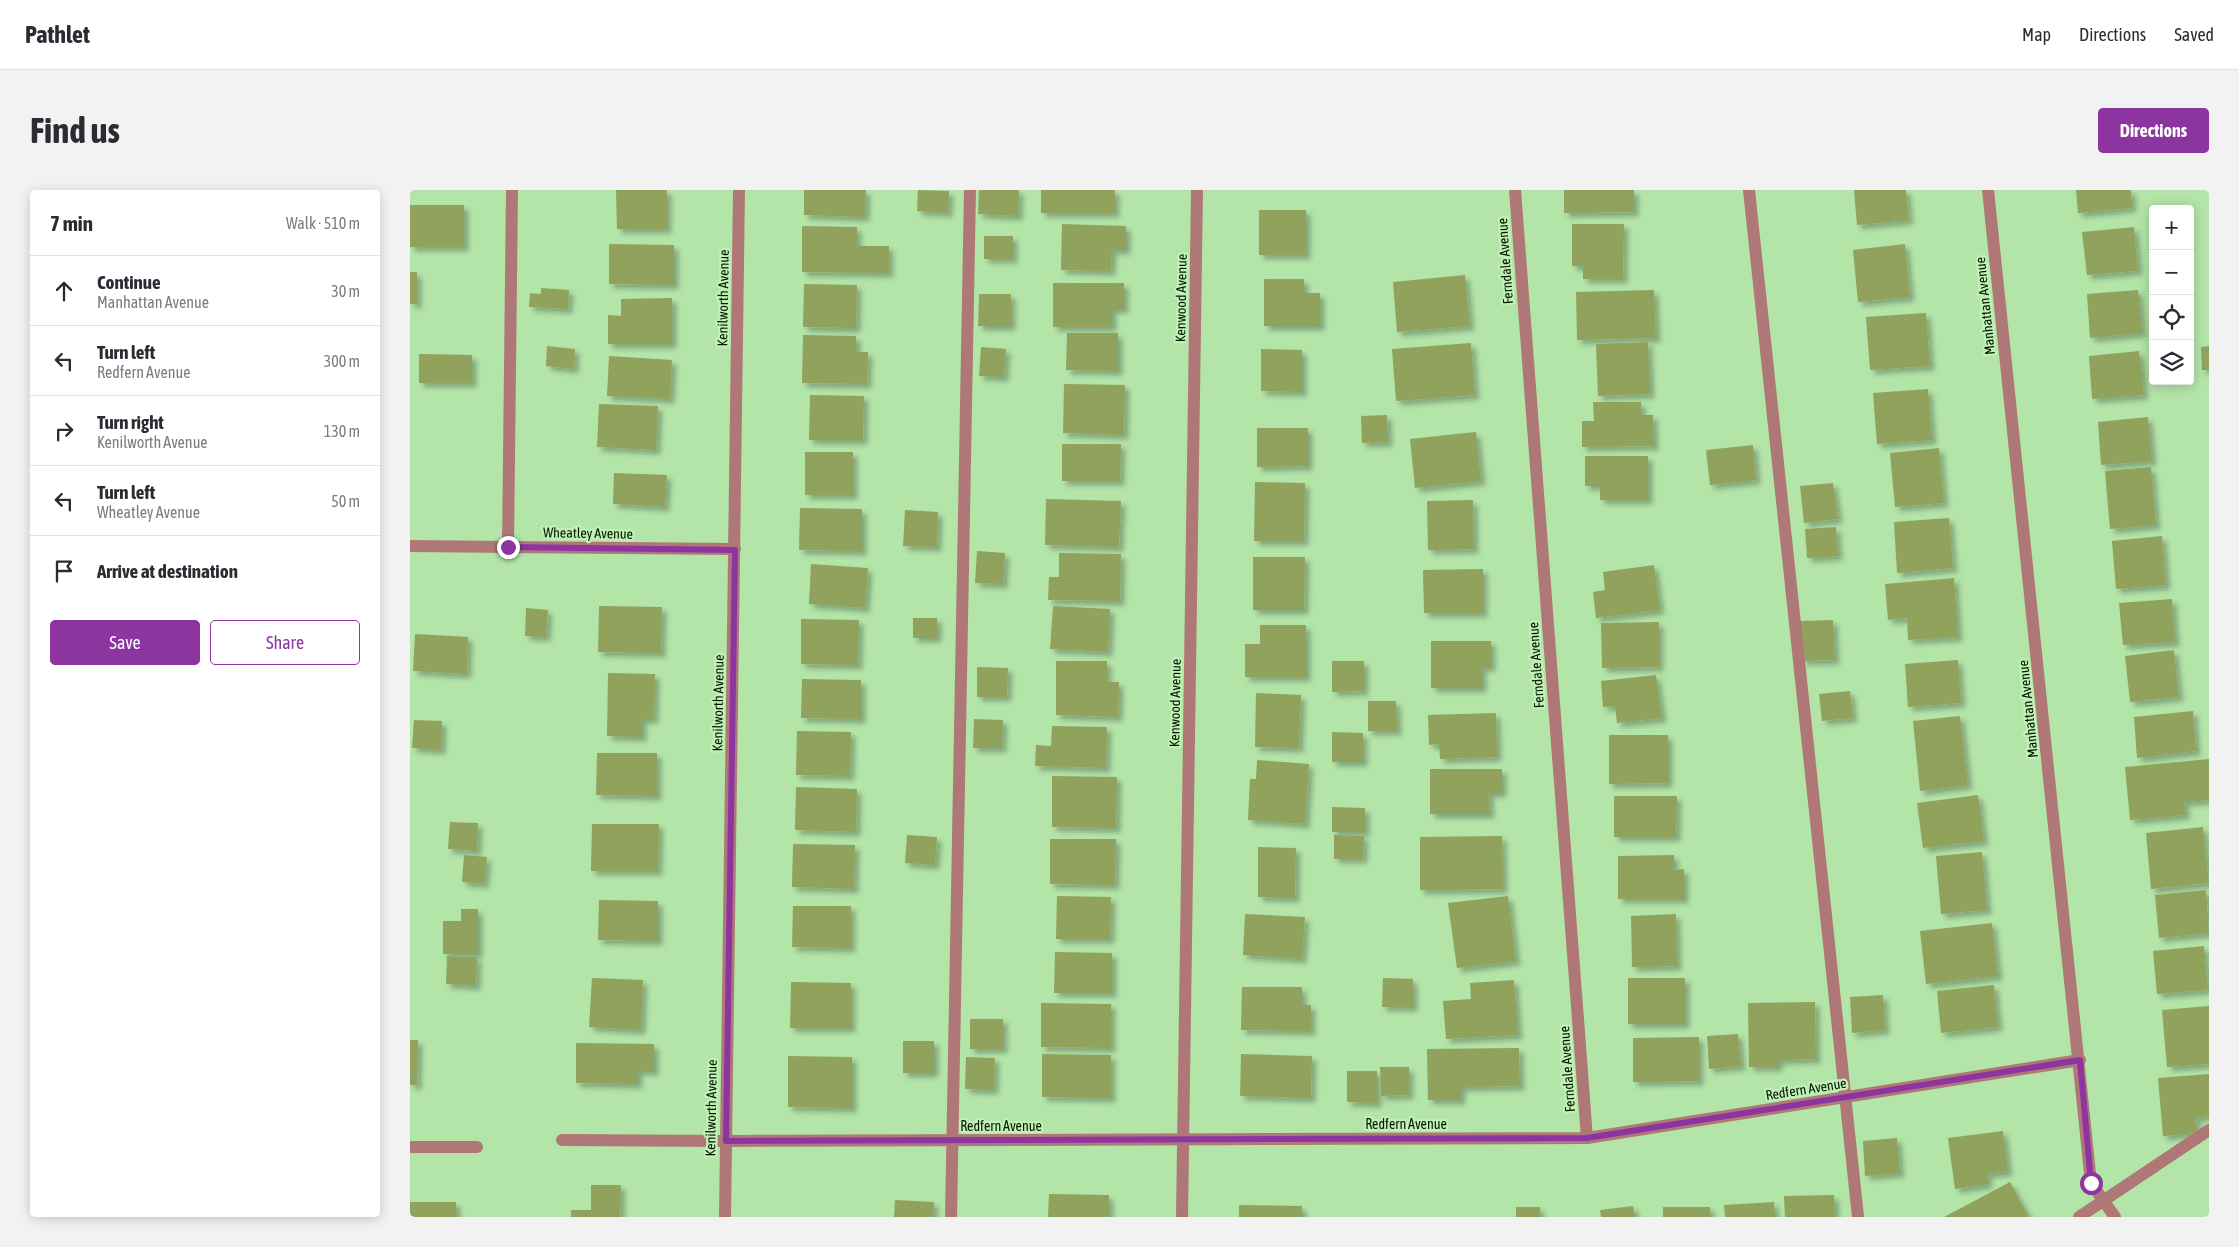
<!DOCTYPE html>
<meta charset="utf-8">
<style>
:root{--surface:#fff;--page:#f2f2f3;--text:#2b2b33;--muted:#7c7c81;--line:#e1e1e2;--accent:#8c34a0}
body{margin:0;font-family:"Asap Condensed",sans-serif;background:var(--page);color:var(--text)}
.controls{position:absolute;right:15px;top:15px;display:grid;overflow:hidden;border-radius:5px;box-shadow:0 2px 12px #0003}
.controls button{width:45px;height:45px;display:grid;place-items:center;padding:0;border:0;border-bottom:1px solid var(--line);background:var(--surface);color:var(--text);font:25px sans-serif}
.stop{position:absolute;width:15px;height:15px;margin:-11px;border:4px solid #8c34a0;border-radius:50%;background:#fff}
.stop.end{background:#8c34a0;border-color:#fff;box-shadow:0 1px 5px #0008}
.list{margin:0;padding:0;list-style:none}
h2{display:flex;justify-content:space-between;align-items:center;height:65px;margin:0;padding:0 20px;font-size:21px}
h2 small{font-size:16px;font-weight:400;color:var(--muted)}
.list li{display:grid;grid-template-columns:32px 1fr auto;gap:15px;align-items:center;box-sizing:border-box;height:70px;padding:0 20px;border-top:1px solid var(--line)}
.list b{display:block;font-size:19px;white-space:nowrap}
.list p{margin:0;font-size:16px;white-space:nowrap;color:var(--muted)}
.list em{font-size:16px;font-style:normal;color:var(--muted)}
.actions{display:flex;gap:10px;padding:15px 20px}
.actions a{flex:1;padding:11px 0;border:1px solid var(--accent);border-radius:5px;text-align:center;font-size:18px;color:var(--accent)}
.actions .main{background:var(--accent);color:#fff}
.icon{flex:none;width:28px;height:28px;fill:none;stroke:currentColor;stroke-width:2;stroke-linecap:round;stroke-linejoin:round}
.map{position:relative;flex:none;width:1799px;height:1027px;overflow:hidden;border-radius:5px}
header{display:flex;align-items:center;gap:30px;box-sizing:border-box;height:70px;padding:0 25px;background:var(--surface);border-bottom:1px solid var(--line)}
header strong{font-size:24px}
nav{display:flex;gap:28px;margin-inline-start:auto;font-size:18px}
.intro{display:flex;align-items:center;justify-content:space-between;box-sizing:border-box;height:120px;padding:0 30px}
h1{margin:0;font-size:35px}
.button{padding:12px 22px;border-radius:5px;background:var(--accent);color:#fff;font-size:18px;font-weight:700}
main{display:flex;gap:30px;padding:0 30px}
aside{flex:1;background:var(--surface);border-radius:5px;box-shadow:0 2px 12px #0003}
.map>svg:first-child{display:block}
</style>
<header>
<strong>Pathlet</strong>
<nav><a>Map</a><a>Directions</a><a>Saved</a></nav>
</header>
<div class="intro"><h1>Find us</h1><a class="button">Directions</a></div>
<main>
<aside>
<h2>7 min<small>Walk · 510 m</small></h2>
<ul class="list">
<li><svg class="icon" aria-label="ahead" viewBox="0 0 24 24"><path d="M12 20V5M6 11l6-6 6 6"/></svg><div><b>Continue</b><p>Manhattan Avenue</p></div><em>30 m</em></li>
<li><svg class="icon" aria-label="left" viewBox="0 0 24 24"><path d="M17 20v-9H6M10 6l-5 5 5 5"/></svg><div><b>Turn left</b><p>Redfern Avenue</p></div><em>300 m</em></li>
<li><svg class="icon" aria-label="right" viewBox="0 0 24 24"><path d="M7 20v-9h11M14 6l5 5-5 5"/></svg><div><b>Turn right</b><p>Kenilworth Avenue</p></div><em>130 m</em></li>
<li><svg class="icon" aria-label="left" viewBox="0 0 24 24"><path d="M17 20v-9H6M10 6l-5 5 5 5"/></svg><div><b>Turn left</b><p>Wheatley Avenue</p></div><em>50 m</em></li>
<li><svg class="icon" aria-label="arrive" viewBox="0 0 24 24"><path d="M6 21V4h12l-3 4 3 4H6"/></svg><div><b>Arrive at destination</b></div></li>
</ul>
<div class="actions"><a class="main">Save</a><a>Share</a></div>
</aside>
<div class="map">
<svg width="1799" height="1027" viewBox="0 0 1799 1027">
<defs>
<filter id="shadow"><feDropShadow dx="4.5" dy="4.5" stdDeviation="2.5" flood-color="#0004"/></filter>
</defs>
<rect width="100%" height="100%" fill="#b3e4a8"/>
<g fill="#91a25d" filter="url(#shadow)">
<path d="M206,0H257V39H207Z"/>
<path d="M394,0H456L455,27L394,25Z"/>
<path d="M508,0L539,1L538,23L507,21Z"/>
<path d="M569,0H609L608,26L568,24Z"/>
<rect x="631" y="0" width="74" height="23"/>
<path d="M1154,0H1224V22L1154,23Z"/>
<path d="M1444,0H1496L1499,30L1447,35Z"/>
<path d="M1666,0H1721L1722,18L1668,23Z"/>
<rect x="0" y="15" width="54" height="42"/>
<rect x="849" y="20" width="47" height="45"/>
<path d="M652,34L716,36V60H702L701,81L651,80Z"/>
<path d="M1162,34H1214L1213,89H1173V76H1162Z"/>
<path d="M392,36L447,37V56H479V83L392,82Z"/>
<path d="M1724,37L1728,81L1677,85L1672,42Z"/>
<rect x="574" y="46" width="29" height="23"/>
<path d="M199,54L264,55V95L199,94Z"/>
<path d="M1495,54L1500,107L1448,112L1443,60Z"/>
<rect x="0" y="82" width="7" height="32"/>
<path d="M1055,85L1060,136L987,142L983,92Z"/>
<path d="M854,89H894V103H910V136H854Z"/>
<path d="M643,93H714V119H702V137H643Z"/>
<path d="M394,94L447,95L446,138L393,137Z"/>
<path d="M131,98L159,100L158,119L119,117L120,103L131,104Z"/>
<path d="M1244,100L1246,148L1167,150L1166,102Z"/>
<path d="M1728,100L1732,143L1680,148L1677,104Z"/>
<path d="M569,104H601V136H568Z"/>
<path d="M262,108V154H198V125L211,126V109Z"/>
<path d="M1516,123L1520,176L1460,180L1456,127Z"/>
<path d="M657,143H708V181L656,180Z"/>
<path d="M393,145L446,146V162H458L457,194L392,193Z"/>
<path d="M1238,152L1240,204L1188,206L1186,154Z"/>
<path d="M1061,153L1065,205L986,211L982,159Z"/>
<path d="M137,156L165,159L164,179L136,176Z"/>
<path d="M1799,156V180H1792L1791,157Z"/>
<path d="M571,157L596,159L594,187L569,186Z"/>
<path d="M851,159L892,160V202L851,201Z"/>
<path d="M1729,161L1734,205L1682,209L1679,166Z"/>
<path d="M9,164L62,165V193H9Z"/>
<path d="M199,166L262,170L260,209L197,206Z"/>
<path d="M654,194L715,195L714,245L653,243Z"/>
<path d="M1518,199L1522,250L1467,254L1463,203Z"/>
<path d="M400,205L454,206L453,250H399Z"/>
<path d="M1183,212H1231V225H1243L1244,256L1172,257V231H1184Z"/>
<path d="M189,214L248,216L246,260L187,257Z"/>
<path d="M977,225L978,252L952,253L951,226Z"/>
<path d="M1738,227L1742,271L1691,275L1688,232Z"/>
<path d="M847,238H898V276L847,277Z"/>
<path d="M1066,242L1071,291L1005,298L1000,249Z"/>
<path d="M652,254H711L710,291H652Z"/>
<path d="M1343,255L1346,290L1300,295L1296,260Z"/>
<path d="M1529,258L1534,313L1485,317L1480,263Z"/>
<rect x="395" y="262" width="48" height="43"/>
<path d="M1175,266H1238V310H1190V296H1175Z"/>
<path d="M1741,277L1746,335L1700,339L1695,281Z"/>
<path d="M204,283L257,285L255,317L203,314Z"/>
<path d="M845,292L895,293L894,351H844Z"/>
<path d="M1423,293L1428,329L1394,333L1390,296Z"/>
<path d="M636,309L711,311L709,357L635,355Z"/>
<path d="M1063,310L1064,359L1018,360L1017,311Z"/>
<path d="M390,318L452,319V361L389,360Z"/>
<path d="M495,320L528,322L527,357L493,356Z"/>
<path d="M1539,328L1543,378L1487,383L1484,332Z"/>
<path d="M1426,337L1428,366L1397,368L1395,339Z"/>
<path d="M1752,346L1756,395L1706,399L1702,351Z"/>
<path d="M567,361L595,363L593,394L565,393Z"/>
<path d="M649,363L711,364L710,411L638,410L639,387H649Z"/>
<path d="M843,367H895L894,420H843Z"/>
<path d="M401,374L458,378L455,418L399,414Z"/>
<path d="M1244,375L1250,420L1186,428L1183,402L1195,400L1193,382Z"/>
<path d="M1073,379V423H1014L1013,380Z"/>
<path d="M1544,388L1548,447L1498,450L1497,428L1478,430L1475,394Z"/>
<path d="M1762,409L1765,452L1713,455L1709,413Z"/>
<path d="M189,416L252,417L251,463L188,462Z"/>
<path d="M643,416L700,419L698,462L640,459Z"/>
<path d="M116,418L138,420L136,447L115,446Z"/>
<rect x="503" y="428" width="24" height="20"/>
<path d="M391,429L449,430L448,475L391,474Z"/>
<path d="M1423,430L1425,470L1392,471L1390,431Z"/>
<path d="M1249,432V477L1192,478L1191,433Z"/>
<path d="M850,435H896V487H835V454H850Z"/>
<path d="M5,444L58,447L57,484L3,481Z"/>
<path d="M1021,451H1081V477H1072V498H1021Z"/>
<path d="M1764,460L1769,507L1720,512L1715,466Z"/>
<path d="M1548,470L1551,513L1498,517L1495,474Z"/>
<path d="M646,471H697V492H709L708,527L646,525Z"/>
<path d="M922,471H954V501L922,502Z"/>
<path d="M567,477L598,478L597,507H567Z"/>
<path d="M198,483L245,484L244,529H232V547L197,546Z"/>
<path d="M1246,485L1252,528L1207,533L1205,516L1193,517L1191,491Z"/>
<path d="M392,489L451,490V529L391,528Z"/>
<path d="M1440,501L1443,528L1412,531L1409,504Z"/>
<path d="M846,503L891,505L889,558L845,557Z"/>
<path d="M958,511H986L987,541H958Z"/>
<path d="M1783,521L1786,561L1727,568L1724,527Z"/>
<path d="M1086,523L1087,567L1030,569L1029,554L1019,555L1018,525Z"/>
<path d="M1550,526L1558,595L1510,601L1503,531Z"/>
<path d="M564,529L593,530L592,558H563Z"/>
<path d="M4,530L32,531L31,560L2,558Z"/>
<path d="M642,536L697,537L696,578L625,576L626,555L641,556Z"/>
<path d="M387,541L441,542L440,586L386,585Z"/>
<path d="M922,542L953,543V572H922Z"/>
<path d="M1199,545H1258V593L1199,594Z"/>
<path d="M187,563H247V606L186,605Z"/>
<path d="M1799,569V610L1774,612L1776,625L1720,630L1715,577Z"/>
<path d="M847,570L899,574L895,634L838,630L840,589H846Z"/>
<path d="M1020,579H1092V603H1079L1080,624H1020Z"/>
<path d="M642,586L707,587L706,638L642,637Z"/>
<path d="M386,597L447,599L446,642L385,640Z"/>
<path d="M1568,605L1574,651L1513,658L1507,613Z"/>
<path d="M1204,606H1267L1266,647H1204Z"/>
<path d="M922,617L955,618V642H922Z"/>
<path d="M40,632L68,633L67,661L38,659Z"/>
<path d="M182,634H249L248,681H181Z"/>
<path d="M1793,637L1799,693L1741,699L1736,643Z"/>
<path d="M497,645L527,647L525,675L495,673Z"/>
<path d="M924,645L954,646L953,669H924Z"/>
<path d="M1092,646L1093,699L1010,700V647Z"/>
<path d="M640,649H706L705,695L640,694Z"/>
<path d="M383,654L445,655L444,699L382,697Z"/>
<path d="M848,657L886,658L885,708L848,707Z"/>
<path d="M1572,662L1577,720L1531,724L1526,666Z"/>
<path d="M54,665L77,667L74,694L52,692Z"/>
<path d="M1264,665V680L1274,679V709H1208V666Z"/>
<path d="M1796,700L1799,743L1749,748L1745,705Z"/>
<path d="M647,706L701,707L700,749H646Z"/>
<path d="M1098,706L1106,771L1047,778L1038,713Z"/>
<path d="M189,710L248,711V751L188,750Z"/>
<path d="M383,716H441V758L382,757Z"/>
<path d="M51,719H68V764H33V731H51Z"/>
<path d="M835,724L895,727L892,769L833,765Z"/>
<path d="M1266,724L1267,776L1222,777L1221,726Z"/>
<path d="M1582,733L1588,786L1516,794L1510,741Z"/>
<path d="M1794,756L1798,800L1747,804L1743,761Z"/>
<path d="M645,762L702,763V803H644Z"/>
<path d="M37,766L67,767L66,796L36,794Z"/>
<path d="M182,788L233,790L231,840L179,837Z"/>
<path d="M973,788L1003,789V817H972Z"/>
<rect x="1218" y="788" width="57" height="46"/>
<path d="M1104,790L1108,845L1036,849L1033,811L1061,809L1060,793Z"/>
<path d="M381,792L441,793V838H380Z"/>
<path d="M1584,795L1588,837L1531,843L1527,801Z"/>
<path d="M832,797H892V815H901V841L831,840Z"/>
<path d="M1473,805L1475,840L1442,843L1440,807Z"/>
<path d="M1405,812L1406,869L1368,870V877H1339L1338,813Z"/>
<path d="M631,813L701,814V858L631,857Z"/>
<path d="M1799,816V874L1757,877L1752,820Z"/>
<rect x="560" y="829" width="33" height="30"/>
<path d="M1328,844L1331,876L1299,879L1297,846Z"/>
<path d="M1289,847V891L1223,892V848Z"/>
<path d="M0,850H8L7,895H0Z"/>
<rect x="493" y="851" width="31" height="32"/>
<path d="M166,853L244,854V881H228V894L166,893Z"/>
<path d="M1109,858L1110,896L1051,897V910H1018L1017,859Z"/>
<path d="M632,864L701,865V908L632,907Z"/>
<path d="M831,864L902,866L901,908L830,906Z"/>
<path d="M378,866L442,867V918L378,917Z"/>
<path d="M556,867L585,868L584,900L555,899Z"/>
<path d="M970,877H999V905L971,906Z"/>
<path d="M937,881H967V913L937,912Z"/>
<path d="M1799,884V926L1786,928L1787,943L1753,946L1748,888Z"/>
<path d="M1593,941L1598,981L1577,984L1578,994L1545,999L1538,948Z"/>
<path d="M1487,948L1490,983L1455,986L1453,951Z"/>
<path d="M1600,992L1619,1027H1534Z"/>
<path d="M181,995H211L210,1027H161V1020H181Z"/>
<path d="M639,1004L699,1005V1027H638Z"/>
<path d="M1424,1005L1425,1027H1375L1374,1006Z"/>
<path d="M485,1010L524,1012L523,1027H484Z"/>
<rect x="0" y="1012" width="46" height="15"/>
<path d="M1364,1012L1365,1027H1315L1314,1015Z"/>
<path d="M829,1015L892,1016V1027H829Z"/>
<path d="M1223,1016L1225,1027H1191L1190,1020Z"/>
<rect x="1106" y="1017" width="24" height="10"/>
<rect x="1253" y="1017" width="47" height="10"/>
</g>
<g fill="none" stroke-linecap="round" stroke-linejoin="round">
<g stroke="#af7877" stroke-width="12">
<path d="M1339,0L1448,1027"/>
<path d="M98,357L102,0"/>
<path d="M152,950L316,951"/>
<path d="M541,1027L560,0"/>
<path d="M1669,1027L1799,940"/>
</g>
<g stroke="#af7877" stroke-width="12">
<path d="M1105,0L1177,948"/>
<path d="M1578,0L1681,993L1705,1027"/>
<path d="M0,356L325,359"/>
<path d="M316,951L1177,948L1670,870"/>
<path d="M0,957H67"/>
<path d="M315,1027L329,0"/>
<path d="M772,1027L787,0"/>
</g>
</g>
<g fill="none" stroke-linecap="round" stroke-linejoin="round">
<path stroke="#8c34a0" stroke-width="6" d="M98,357L325,360L316,951L1177,948L1670,870L1681,993"/>
</g>
<g text-anchor="middle" dominant-baseline="central" stroke-width="4.5" stroke-linejoin="round" paint-order="stroke">
<g font-size="14" fill="#051502" stroke="#c0f1b5">
<text transform="translate(1095 71) rotate(-94)">Ferndale Avenue</text>
<text transform="translate(313 108) rotate(-89)">Kenilworth Avenue</text>
<text transform="translate(771 108) rotate(-89)">Kenwood Avenue</text>
<text transform="translate(1575 116) rotate(-96)">Manhattan Avenue</text>
<text transform="translate(178 343) rotate(1)">Wheatley Avenue</text>
<text transform="translate(1126 475) rotate(-94)">Ferndale Avenue</text>
<text transform="translate(308 513) rotate(-89)">Kenilworth Avenue</text>
<text transform="translate(765 513) rotate(-89)">Kenwood Avenue</text>
<text transform="translate(1618 519) rotate(-96)">Manhattan Avenue</text>
<text transform="translate(1157 879) rotate(-94)">Ferndale Avenue</text>
<text transform="translate(1396 899) rotate(-9)">Redfern Avenue</text>
<text transform="translate(301 918) rotate(-89)">Kenilworth Avenue</text>
<text x="996" y="934">Redfern Avenue</text>
<text x="591" y="936">Redfern Avenue</text>
</g>
</g>
</svg>
<div class="controls">
<button>+</button>
<button>−</button>
<button><svg class="icon" aria-label="locate" viewBox="0 0 24 24"><circle cx="12" cy="12" r="6"/><path d="M12 2v4M12 18v4M2 12h4M18 12h4"/></svg></button>
<button><svg class="icon" aria-label="layers" viewBox="0 0 24 24"><path d="M12 4l9 5-9 5-9-5zM3 14l9 5 9-5"/></svg></button>
</div>
<div class="stop" style="left:1681px;top:993px"></div>
<div class="stop end" style="left:98px;top:357px"></div>
</div>
</main>
